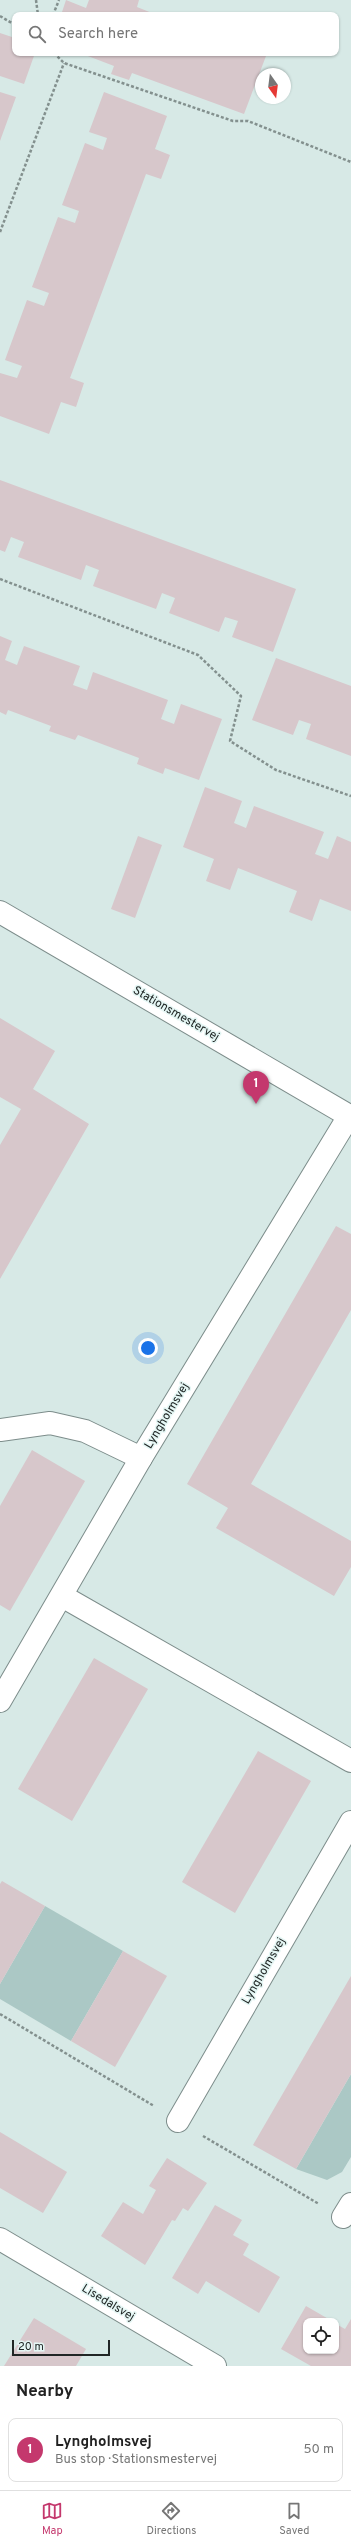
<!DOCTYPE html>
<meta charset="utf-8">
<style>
:root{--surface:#fff;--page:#f2f2f2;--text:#222;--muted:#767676;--line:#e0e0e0;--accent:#c4386d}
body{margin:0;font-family:Overpass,sans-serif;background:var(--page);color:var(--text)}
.controls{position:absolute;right:12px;bottom:12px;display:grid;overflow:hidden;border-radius:8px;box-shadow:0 1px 3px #0004}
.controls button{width:36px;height:36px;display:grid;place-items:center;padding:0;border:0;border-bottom:1px solid var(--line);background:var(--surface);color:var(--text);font:20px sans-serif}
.compass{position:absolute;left:255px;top:68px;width:36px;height:36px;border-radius:50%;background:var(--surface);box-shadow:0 1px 3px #0004;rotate:166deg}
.scale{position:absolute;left:12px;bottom:10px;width:98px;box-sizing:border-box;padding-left:4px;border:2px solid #202625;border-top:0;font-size:11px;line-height:14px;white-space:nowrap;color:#202625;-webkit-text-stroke:3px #e4f6f4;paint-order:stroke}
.you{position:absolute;left:148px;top:1348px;width:14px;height:14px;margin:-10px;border:3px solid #fff;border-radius:50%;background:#1a73e8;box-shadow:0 0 0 6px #1a73e833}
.badge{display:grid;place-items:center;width:26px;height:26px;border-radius:50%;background:var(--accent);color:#fff;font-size:13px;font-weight:700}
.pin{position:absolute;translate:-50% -33px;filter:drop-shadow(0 1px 2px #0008)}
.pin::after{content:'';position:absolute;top:21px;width:14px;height:12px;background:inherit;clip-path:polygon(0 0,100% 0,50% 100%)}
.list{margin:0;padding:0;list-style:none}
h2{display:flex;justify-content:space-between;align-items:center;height:52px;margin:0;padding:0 16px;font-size:17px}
h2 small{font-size:13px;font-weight:400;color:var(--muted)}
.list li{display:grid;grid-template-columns:26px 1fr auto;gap:12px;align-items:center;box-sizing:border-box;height:64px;margin:0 8px 8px;padding:0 8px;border:1px solid var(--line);border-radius:8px}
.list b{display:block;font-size:15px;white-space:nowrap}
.list p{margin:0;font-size:13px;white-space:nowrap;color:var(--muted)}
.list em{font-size:13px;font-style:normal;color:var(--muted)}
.icon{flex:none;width:22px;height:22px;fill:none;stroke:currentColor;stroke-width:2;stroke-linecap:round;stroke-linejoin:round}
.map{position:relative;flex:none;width:351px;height:2366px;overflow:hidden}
.search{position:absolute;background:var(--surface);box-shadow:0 1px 3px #0004;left:12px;right:12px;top:12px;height:44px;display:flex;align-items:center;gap:10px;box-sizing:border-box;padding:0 14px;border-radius:8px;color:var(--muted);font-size:15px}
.sheet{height:124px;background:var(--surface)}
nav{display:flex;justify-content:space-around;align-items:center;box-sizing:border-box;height:56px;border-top:1px solid var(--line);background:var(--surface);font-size:11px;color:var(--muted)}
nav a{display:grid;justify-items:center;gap:2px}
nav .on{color:var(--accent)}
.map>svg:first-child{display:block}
</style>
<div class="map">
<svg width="351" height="2366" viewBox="0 0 351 2366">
<rect width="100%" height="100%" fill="#d7e9e6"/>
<g fill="#abc8c5">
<path d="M45,1906L123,1951L71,2041L0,1999V1984Z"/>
<path d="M351,2074V2157L342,2172L327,2180L296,2169Z"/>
</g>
<g fill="#d7c7cb">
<path d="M66,0L86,8L89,0H139L137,7L157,15H61Z"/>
<path d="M0,33L15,38V53H35L24,84L0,76Z"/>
<path d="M80,53H259L266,56L244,114L132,73L129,80L111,74L114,66Z"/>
<path d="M0,92L16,97L0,141Z"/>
<path d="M104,92L167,116L155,149L170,155L161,179L146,174L70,378L84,383L76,407L61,402L49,434L0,416V373L17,378L22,366L5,360L27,300L44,306L49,293L32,287L58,217L75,223L79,211L62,205L85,143L103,150L107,138L89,132Z"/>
<path d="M0,480L296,589L273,652L232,637L238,621L225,617L219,632L169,613L175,598L162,593L156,609L93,586L99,570L86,565L81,580L18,557L24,542L11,537L5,552L0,550Z"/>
<path d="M0,636L12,641L5,660L17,665L24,646L80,666L73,685L87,690L93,672L168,700L161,719L174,724L181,704L222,719L199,780L165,768L163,774L137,764L139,758L78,735L75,740L49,731L51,726L8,710L6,715L0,712Z"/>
<path d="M276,658L351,686V756L306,739L311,724L299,720L293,735L252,720Z"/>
<path d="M205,787L242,801L234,823L246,828L254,806L324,832L315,854L328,859L337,836L351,842V911L320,899L312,921L289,912L297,891L238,868L230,890L206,881L214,859L183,847Z"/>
<path d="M138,836L162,845L135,918L111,909Z"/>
<path d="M0,1018L55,1051L33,1089L89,1124L0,1279V1145L21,1109L0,1097Z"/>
<path d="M336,1226L351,1234V1310L251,1484L351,1541V1567L334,1596L216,1528L228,1508L187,1484Z"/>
<path d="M32,1450L85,1481L10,1611L0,1605V1506Z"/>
<path d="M94,1658L148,1689L72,1821L18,1789Z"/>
<path d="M258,1751L311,1781L235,1913L182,1882Z"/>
<path d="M2,1881L45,1906L0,1984V1884Z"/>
<path d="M123,1951L167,1976L115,2067L71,2041Z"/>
<path d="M351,1976V2074L296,2169L253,2145Z"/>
<path d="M0,2132L67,2172L43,2213L0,2188Z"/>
<path d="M167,2158L207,2183L188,2211L183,2208L175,2221L172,2220L145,2265L101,2236L123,2202L143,2214L156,2190L149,2186Z"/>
<path d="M215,2205L242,2220L233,2235L249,2244L243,2255L280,2277L259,2313L206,2281L198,2294L172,2278Z"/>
<path d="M306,2306L332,2321H306V2351H336V2324L345,2329L351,2319V2366H311L281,2349Z"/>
<path d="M34,2318L86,2349L76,2366H4Z"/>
</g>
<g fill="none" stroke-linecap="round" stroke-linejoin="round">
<g stroke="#7d8d8b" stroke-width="24">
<g id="minor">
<path d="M0,912L351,1117"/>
<path d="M0,1430L50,1423L85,1431L141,1458"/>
<path d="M62,1596L351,1761"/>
<path d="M0,1701L141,1458L349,1116"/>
<path d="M178,2121L351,1822"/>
<path d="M343,2217L351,2204"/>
<path d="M0,2239L215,2366"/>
</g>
</g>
<g stroke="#83908e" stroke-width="2.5" stroke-dasharray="3 2" stroke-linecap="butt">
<path d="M36,0L38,15"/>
<path d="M53,15L59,0"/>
<path d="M0,16L15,25"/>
<path d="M54,53L64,63L233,121H248L351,162"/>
<path d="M0,232L64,63"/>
<path d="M0,579L198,655L241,696L230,741L276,770L351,796"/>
<path d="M0,2014L154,2106"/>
<path d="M203,2136L319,2204"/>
</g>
<use href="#minor" stroke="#fff" stroke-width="22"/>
</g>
<g text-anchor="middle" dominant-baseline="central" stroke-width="3" stroke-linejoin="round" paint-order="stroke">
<g font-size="12" fill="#202625" stroke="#e4f6f4">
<text transform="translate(176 1014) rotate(30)">Stationsmestervej</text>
<text transform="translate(167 1416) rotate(-59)">Lyngholmsvej</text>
<text transform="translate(264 1971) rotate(-60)">Lyngholmsvej</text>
<text transform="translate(108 2303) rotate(31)">Lisedalsvej</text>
</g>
</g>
</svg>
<div class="controls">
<button><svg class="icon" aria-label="locate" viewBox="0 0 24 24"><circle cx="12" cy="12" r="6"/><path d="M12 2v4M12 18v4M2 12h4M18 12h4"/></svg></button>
</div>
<svg class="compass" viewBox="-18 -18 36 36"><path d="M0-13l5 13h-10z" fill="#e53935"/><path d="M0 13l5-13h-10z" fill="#767676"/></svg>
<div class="scale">20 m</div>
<div class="you"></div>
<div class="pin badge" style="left:256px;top:1104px">1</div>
<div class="search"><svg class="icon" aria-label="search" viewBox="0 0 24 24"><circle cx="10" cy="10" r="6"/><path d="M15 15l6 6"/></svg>Search here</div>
</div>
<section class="sheet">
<h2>Nearby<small></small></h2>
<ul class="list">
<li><span class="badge">1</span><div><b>Lyngholmsvej</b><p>Bus stop · Stationsmestervej</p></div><em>50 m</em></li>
</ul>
</section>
<nav>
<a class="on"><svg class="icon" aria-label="map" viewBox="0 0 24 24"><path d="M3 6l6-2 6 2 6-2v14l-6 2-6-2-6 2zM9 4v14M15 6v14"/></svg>Map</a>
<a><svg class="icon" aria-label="directions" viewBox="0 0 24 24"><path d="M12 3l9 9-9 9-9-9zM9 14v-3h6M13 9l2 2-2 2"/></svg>Directions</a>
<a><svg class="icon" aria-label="saved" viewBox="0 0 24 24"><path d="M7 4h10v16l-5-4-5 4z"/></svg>Saved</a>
</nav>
